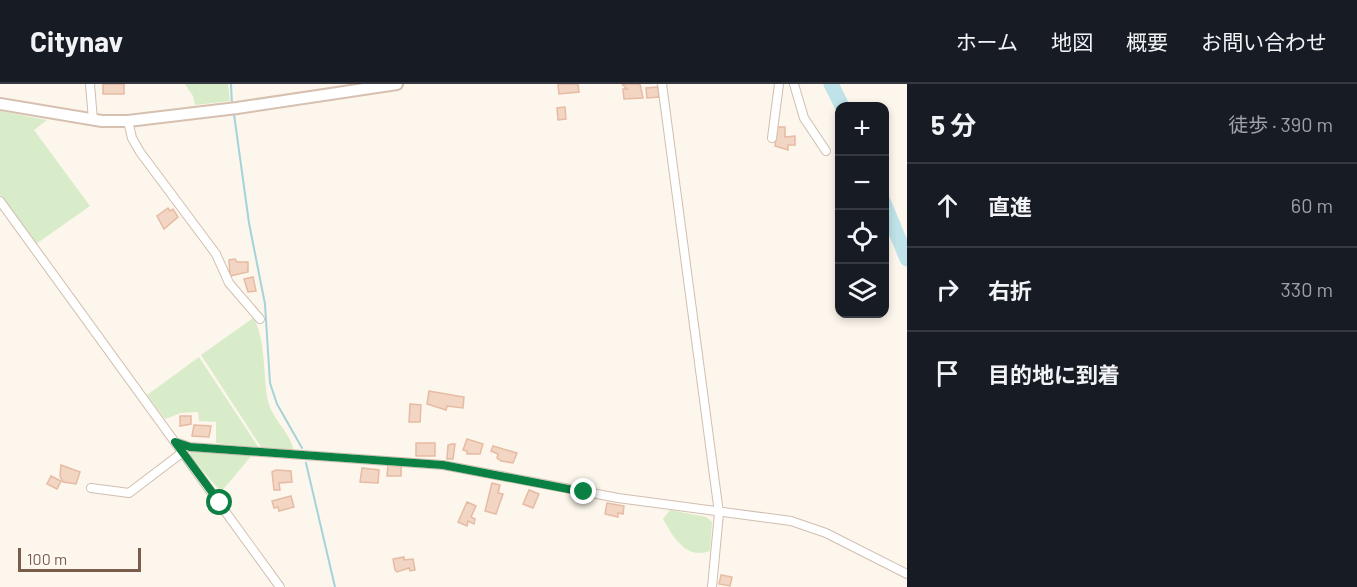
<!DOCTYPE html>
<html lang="ja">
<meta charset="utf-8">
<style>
:root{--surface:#171b24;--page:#242831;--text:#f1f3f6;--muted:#9ea1a6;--line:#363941}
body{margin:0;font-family:Barlow,"Noto Sans JP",sans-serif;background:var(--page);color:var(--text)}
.controls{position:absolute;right:18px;top:18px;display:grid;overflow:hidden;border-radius:12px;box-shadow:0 3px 9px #0003}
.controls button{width:54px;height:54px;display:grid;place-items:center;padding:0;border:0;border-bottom:2px solid var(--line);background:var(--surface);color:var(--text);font:30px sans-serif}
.scale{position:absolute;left:18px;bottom:15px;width:123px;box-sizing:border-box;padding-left:6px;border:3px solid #7a5c4d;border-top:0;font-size:16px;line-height:21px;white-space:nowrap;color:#7a5c4d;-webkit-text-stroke:4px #fffaf3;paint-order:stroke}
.stop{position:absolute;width:18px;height:18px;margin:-14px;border:4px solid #0b8043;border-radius:50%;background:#fff}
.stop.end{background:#0b8043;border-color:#fff;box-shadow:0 2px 6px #0008}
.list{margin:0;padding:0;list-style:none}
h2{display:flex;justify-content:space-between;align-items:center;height:78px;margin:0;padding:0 24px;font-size:26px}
h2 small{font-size:20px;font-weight:400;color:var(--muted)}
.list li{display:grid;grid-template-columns:39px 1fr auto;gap:18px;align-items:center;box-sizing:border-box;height:84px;padding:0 24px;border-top:2px solid var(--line)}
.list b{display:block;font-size:22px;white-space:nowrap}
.list em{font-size:20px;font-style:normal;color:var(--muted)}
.icon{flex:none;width:33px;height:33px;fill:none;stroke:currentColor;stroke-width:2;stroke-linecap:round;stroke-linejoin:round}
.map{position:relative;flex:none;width:907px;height:503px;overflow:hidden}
header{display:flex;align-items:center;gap:36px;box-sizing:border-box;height:84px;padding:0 30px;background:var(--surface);border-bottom:2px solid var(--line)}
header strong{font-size:28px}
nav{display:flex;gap:33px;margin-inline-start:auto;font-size:21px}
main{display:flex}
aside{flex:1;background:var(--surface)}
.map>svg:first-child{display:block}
</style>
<header>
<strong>Citynav</strong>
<nav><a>ホーム</a><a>地図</a><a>概要</a><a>お問い合わせ</a></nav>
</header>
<main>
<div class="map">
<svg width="907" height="503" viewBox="0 0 907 503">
<rect width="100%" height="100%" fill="#fdf6ec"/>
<g fill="#d8ecc9">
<path d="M185,0H228L230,17L195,21L193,12Z"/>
<path d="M0,27L47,36L34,46L90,122L36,160L0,111Z"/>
<path d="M253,234C266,252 263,294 268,317C272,335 290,348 294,367L261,363L201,271Z"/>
<path d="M199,273L259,364L216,359V338L199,337L198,328L181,329L165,335L147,311Z"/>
<path d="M192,365L252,371L221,408L189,371Z"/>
<path d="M670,426L706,433L712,438L710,467C686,476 673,453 663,435Z"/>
</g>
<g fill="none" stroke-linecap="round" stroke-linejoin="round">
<g stroke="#a5d3da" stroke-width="2">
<path d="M231,0L232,21"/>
<path d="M234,30L249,139L265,220L270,299L277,320L302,364"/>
<path d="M306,379L335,503"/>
</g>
<g stroke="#bfe3e8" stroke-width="15">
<path d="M831,0L842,22"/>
<path d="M884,119L907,175"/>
</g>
</g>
<g fill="#f3d5c3" stroke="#e6bba3" stroke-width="1.5">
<rect x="103" y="0" width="21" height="10"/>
<path d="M558,0H578L579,8L559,10Z"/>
<path d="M622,0H640L643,14L624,15L623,5H627Z"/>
<path d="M658,3L659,13L647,14L646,4Z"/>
<path d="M565,23L566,35L558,36L557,24Z"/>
<path d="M777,43H785V53L795,52V61H788V66L775,62Z"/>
<path d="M168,124L170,127L173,125L178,133L164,145L157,132Z"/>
<path d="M235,175L237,178H248V188L230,192L229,176Z"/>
<path d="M253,193L256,207L248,208L244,195Z"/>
<path d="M429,307L464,313L463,324L447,322L446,326L427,320Z"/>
<path d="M410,320L421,321L420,338H409Z"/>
<path d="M180,332H191V340L180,342Z"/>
<path d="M194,341L211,342L209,353L192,352Z"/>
<path d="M467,355L483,360L480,370H467V367L463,366Z"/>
<rect x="416" y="359" width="19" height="13"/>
<path d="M452,360H455L453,375H447L448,361Z"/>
<path d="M493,362L517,369L513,379L501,377L497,374L498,370L491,367Z"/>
<path d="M61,381L80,388L76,400L63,398L60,392Z"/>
<path d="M388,381L401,382V392H387Z"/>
<path d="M362,384L379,386L378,399L360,398Z"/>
<path d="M276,386L291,387L292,398L279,399L280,406H274L272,388Z"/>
<path d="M51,392L61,397L57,405L47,400Z"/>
<path d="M492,399L500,401L498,409L503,410L496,430L485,427Z"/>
<path d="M529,406L539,410L533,424L523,420Z"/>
<path d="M291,412L294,423L279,427L278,423L274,424L272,417Z"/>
<path d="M467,418L476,422L471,433L475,435L474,440L468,437L467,442L458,438Z"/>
<path d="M607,419L624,422L623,430L618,429V433L605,430Z"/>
<path d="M404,473V476L413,475L415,486L410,487L409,484L397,488L395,486L393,475Z"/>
<path d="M721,491L732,493L730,502L719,500Z"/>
</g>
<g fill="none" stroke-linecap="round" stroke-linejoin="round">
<g stroke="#d1beb0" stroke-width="10">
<g id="street">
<path d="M90,0L93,36"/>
<path d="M662,0L719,429L712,503"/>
<path d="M794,0L804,34L826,67"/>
<path d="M128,37L132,54L140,68L216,170L229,199L260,235"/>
<path d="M772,54L779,0"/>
<path d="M0,117L280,503"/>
<path d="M175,358L190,363L443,381L618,414L791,437L826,449L907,490"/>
<path d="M91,404L129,409L183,368"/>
</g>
</g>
<g stroke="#d6c0b0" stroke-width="14">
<path id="secondary" d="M0,20L102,37H128L237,24L397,0"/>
</g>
<use href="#street" stroke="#fff" stroke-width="8"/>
<use href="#secondary" stroke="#fff" stroke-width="10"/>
</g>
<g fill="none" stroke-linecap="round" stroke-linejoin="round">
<path stroke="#0b8043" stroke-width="8" d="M220,419L175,358L190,363L443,381L584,408"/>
</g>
</svg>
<div class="controls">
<button>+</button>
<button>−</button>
<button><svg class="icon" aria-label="locate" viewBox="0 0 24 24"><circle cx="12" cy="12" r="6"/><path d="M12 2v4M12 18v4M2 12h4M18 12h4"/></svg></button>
<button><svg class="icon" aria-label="layers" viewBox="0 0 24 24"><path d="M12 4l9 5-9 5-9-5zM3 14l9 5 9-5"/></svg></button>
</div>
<div class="scale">100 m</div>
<div class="stop" style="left:220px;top:419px"></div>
<div class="stop end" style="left:584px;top:408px"></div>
</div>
<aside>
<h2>5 分<small>徒歩 · 390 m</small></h2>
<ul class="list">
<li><svg class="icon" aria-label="ahead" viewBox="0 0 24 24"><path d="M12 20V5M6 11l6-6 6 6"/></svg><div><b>直進</b></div><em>60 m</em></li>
<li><svg class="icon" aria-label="right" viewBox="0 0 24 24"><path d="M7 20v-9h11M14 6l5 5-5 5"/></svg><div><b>右折</b></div><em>330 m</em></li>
<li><svg class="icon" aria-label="arrive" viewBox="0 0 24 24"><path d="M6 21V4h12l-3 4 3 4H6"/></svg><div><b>目的地に到着</b></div></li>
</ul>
</aside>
</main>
